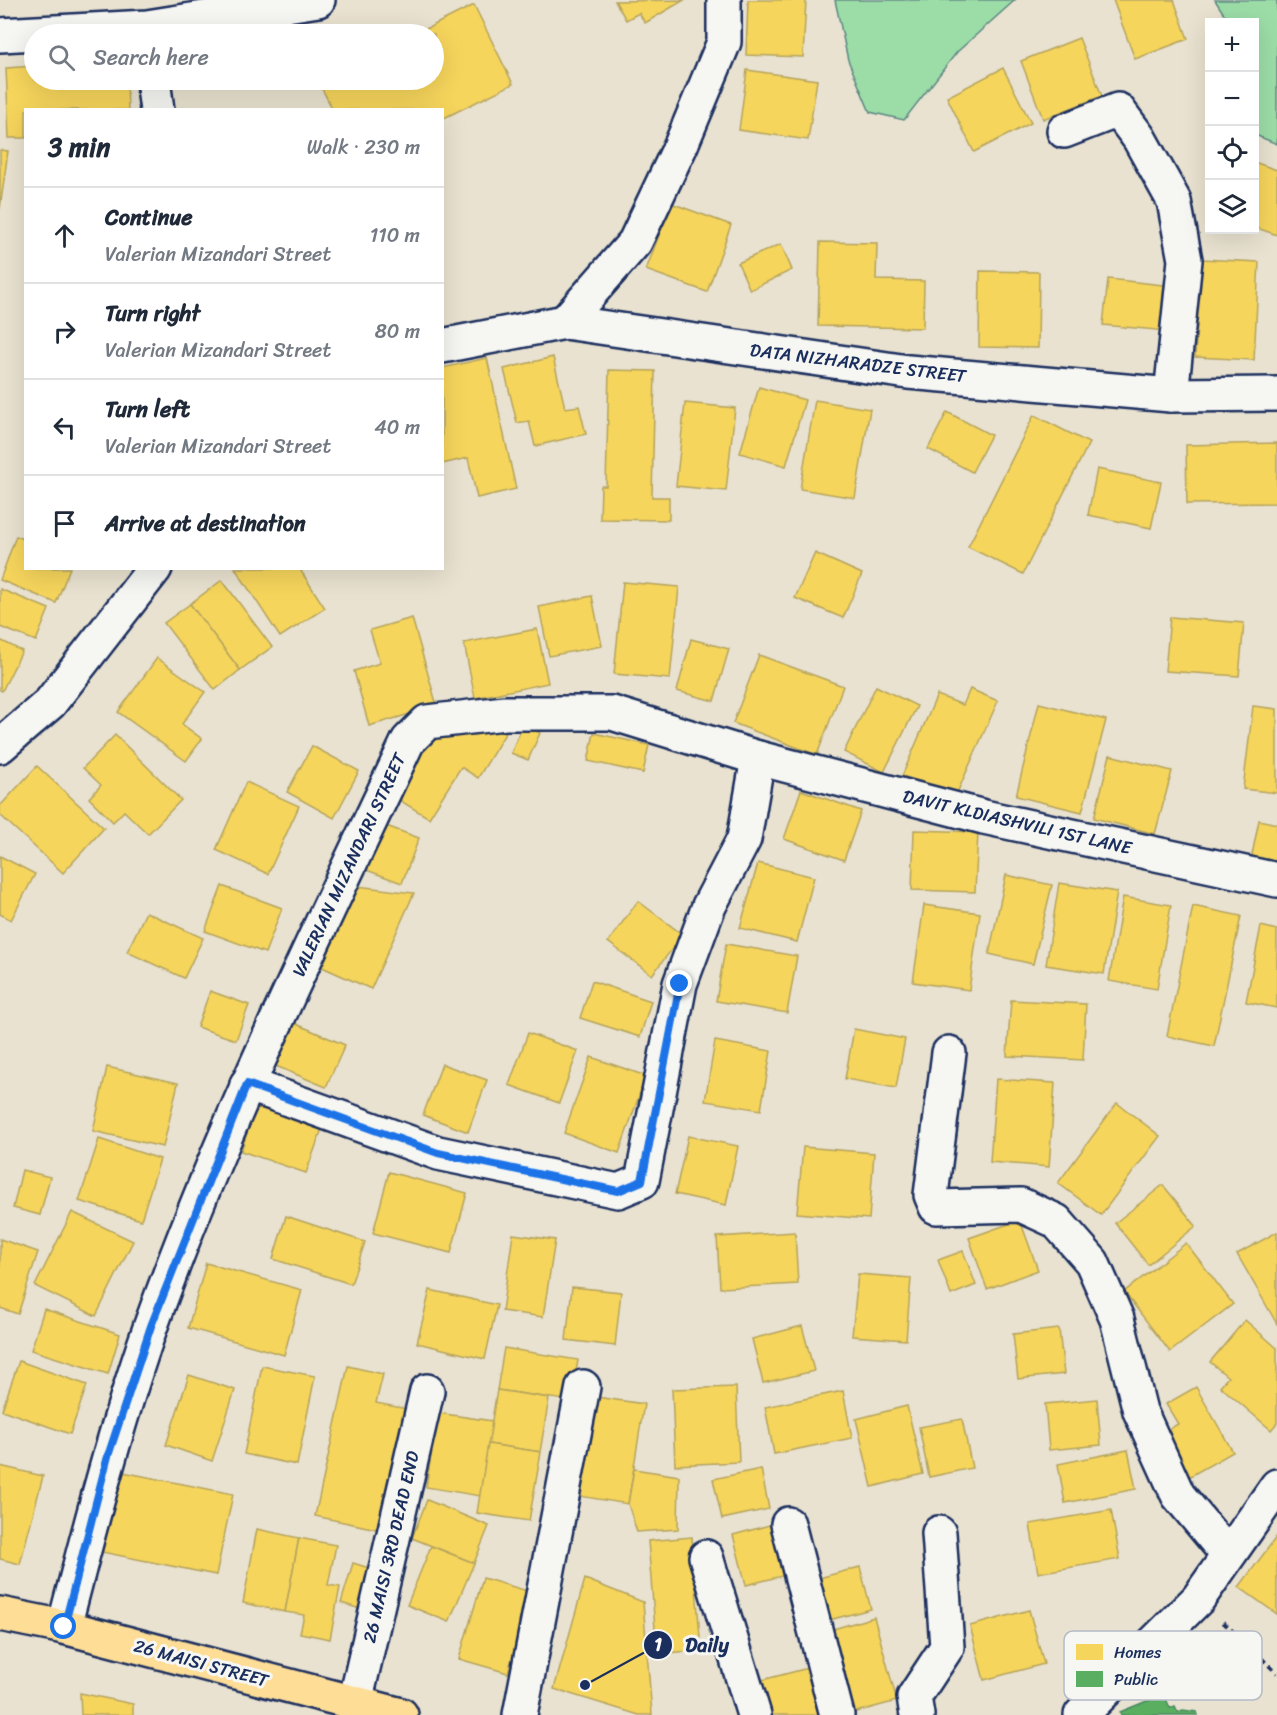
<!DOCTYPE html>
<meta charset="utf-8">
<style>
:root{--surface:#fff;--page:#f2f2f3;--text:#1f2937;--muted:#747a83;--line:#e0e1e3}
body{margin:0;font-family:Sriracha,sans-serif;background:var(--page);color:var(--text)}
.controls{position:absolute;right:18px;top:18px;display:grid;overflow:hidden;border-radius:0px;box-shadow:0 6px 24px #0002}
.controls button{width:54px;height:54px;display:grid;place-items:center;padding:0;border:0;border-bottom:2px solid var(--line);background:var(--surface);color:var(--text);font:30px sans-serif}
.stop{position:absolute;width:18px;height:18px;margin:-14px;border:4px solid #1a73e8;border-radius:50%;background:#fff}
.stop.end{background:#1a73e8;border-color:#fff;box-shadow:0 2px 6px #0008}
.list{margin:0;padding:0;list-style:none}
h2{display:flex;justify-content:space-between;align-items:center;height:78px;margin:0;padding:0 24px;font-size:26px}
h2 small{font-size:20px;font-weight:400;color:var(--muted)}
.list li{display:grid;grid-template-columns:39px 1fr auto;gap:18px;align-items:center;box-sizing:border-box;height:96px;padding:0 24px;border-top:2px solid var(--line)}
.list b{display:block;font-size:22px;white-space:nowrap}
.list p{margin:0;font-size:20px;white-space:nowrap;color:var(--muted)}
.list em{font-size:20px;font-style:normal;color:var(--muted)}
.icon{flex:none;width:33px;height:33px;fill:none;stroke:currentColor;stroke-width:2;stroke-linecap:round;stroke-linejoin:round}
.map{position:relative;flex:none;width:1277px;height:1715px;overflow:hidden}
.search{position:absolute;background:var(--surface);box-shadow:0 6px 24px #0002;left:24px;top:24px;width:420px;height:66px;display:flex;align-items:center;gap:15px;box-sizing:border-box;padding:0 21px;border-radius:33px;color:var(--muted);font-size:22px}
.panel{position:absolute;background:var(--surface);box-shadow:0 6px 24px #0002;left:24px;top:108px;width:420px;height:462px;border-radius:0px}
.map>svg:first-child{display:block}
</style>
<div class="map">
<svg width="1277" height="1715" viewBox="0 0 1277 1715">
<rect width="100%" height="100%" fill="#e9e2d0"/>
<filter id="ink" filterUnits="userSpaceOnUse"><feTurbulence type="fractalNoise" baseFrequency=".0167" numOctaves="2"/><feDisplacementMap in="SourceGraphic" scale="12" xChannelSelector="R" yChannelSelector="G"/><feConvolveMatrix kernelMatrix="1 2 1 2 8 2 1 2 1" color-interpolation-filters="sRGB"/></filter>
<g filter="url(#ink)">
<g fill="#9cdda7" stroke="#5c8682" stroke-width="1.5">
<path d="M835,0H1015L957,52L904,120L870,112L848,60Z"/>
<path d="M1215,0H1277V144L1255,135L1254,22H1229Z"/>
</g>
<g fill="#f6d55c" stroke="#b4a35d" stroke-width="1.5">
<path d="M684,0L645,23L639,13L626,20L615,1Z"/>
<path d="M748,0H806L803,57L746,55Z"/>
<path d="M1113,0H1174L1188,39L1135,59Z"/>
<path d="M474,5L513,84L442,119V110H333L319,83L326,80H434V34H416Z"/>
<path d="M1079,38L1102,96L1043,119L1021,61Z"/>
<path d="M34,66V80H127L128,110H26V138H9L6,68Z"/>
<path d="M1003,68L1031,123L974,152L947,97Z"/>
<path d="M747,70L817,80L808,140L739,130Z"/>
<path d="M0,150L8,151L0,209Z"/>
<path d="M1254,162L1277,170V235L1254,227Z"/>
<path d="M671,203L731,225L707,292L646,270Z"/>
<path d="M820,242L877,243L876,280L924,281L923,328L818,326Z"/>
<path d="M781,244L792,270L750,290L738,263Z"/>
<path d="M1201,259L1259,262L1254,360L1195,357Z"/>
<path d="M980,271L1039,272L1038,348L979,347Z"/>
<path d="M1108,279L1172,286L1167,331L1103,325Z"/>
<path d="M553,357L565,408L579,406L586,434L535,446L529,421L517,423L504,369Z"/>
<path d="M487,358L516,489L477,498L468,458L442,464V368Z"/>
<path d="M609,370L655,371L652,497H669V520L600,519L601,486H606Z"/>
<path d="M759,387L805,400L786,466L740,453Z"/>
<path d="M815,400L870,409L855,498L800,489Z"/>
<path d="M685,403L735,408L726,491L676,486Z"/>
<path d="M947,412L991,435L972,472L928,449Z"/>
<path d="M1034,415L1089,443L1023,574L968,547Z"/>
<path d="M1277,443V503L1187,504L1186,445Z"/>
<path d="M1097,469L1161,482L1151,528L1088,515Z"/>
<path d="M16,536L26,540V568H70L56,603L0,580Z"/>
<path d="M815,553L862,574L843,618L795,598Z"/>
<path d="M235,568H299L325,608L280,637Z"/>
<path d="M222,580L272,647L240,670L190,604Z"/>
<path d="M623,582L679,587L670,679L614,674Z"/>
<path d="M0,589L49,609L36,641L0,627Z"/>
<path d="M592,596L602,646L549,656L539,607Z"/>
<path d="M190,604L240,670L215,690L164,623Z"/>
<path d="M1170,617L1244,623L1239,676L1165,671Z"/>
<path d="M412,618L437,706L369,726L354,671L380,663L370,630Z"/>
<path d="M537,629L548,683L475,698L464,643Z"/>
<path d="M691,639L729,649L714,701L677,691Z"/>
<path d="M0,640L22,651L2,691L0,690Z"/>
<path d="M759,655L843,686L817,755L733,723Z"/>
<path d="M157,658L205,692L182,724L202,739L186,761L118,712Z"/>
<path d="M876,686L917,706L884,772L844,752Z"/>
<path d="M970,689L998,701L957,793L902,776L937,695L963,705Z"/>
<path d="M1039,703L1106,720L1082,812L1016,796Z"/>
<path d="M1253,706L1277,709V793L1243,789Z"/>
<path d="M523,725L540,733L528,760L511,753Z"/>
<path d="M434,732H506L478,778L461,767L429,818L394,797Z"/>
<path d="M594,733L649,745L643,773L588,761Z"/>
<path d="M115,735L181,800L148,834L124,811L113,822L89,798L101,785L83,768Z"/>
<path d="M312,746L359,771L334,818L287,792Z"/>
<path d="M1110,755L1172,771L1155,834L1094,818Z"/>
<path d="M37,766L104,828L63,873L0,815V806Z"/>
<path d="M246,782L299,806L268,874L216,850Z"/>
<path d="M801,790L861,811L844,860L784,839Z"/>
<path d="M1259,820L1277,824V865L1251,860Z"/>
<path d="M378,823L419,838L402,883L361,868Z"/>
<path d="M914,830L978,832L975,892L912,890Z"/>
<path d="M0,856L35,874L11,920L0,914Z"/>
<path d="M758,863L814,877L797,942L740,928Z"/>
<path d="M1006,875L1052,885L1033,964L989,954Z"/>
<path d="M1059,883L1117,892L1104,974L1046,965Z"/>
<path d="M222,886L282,908L265,953L205,931Z"/>
<path d="M357,886L414,893L371,989L322,967Z"/>
<path d="M1123,897L1171,905L1157,989L1109,981Z"/>
<path d="M638,901L683,935L652,975L608,942Z"/>
<path d="M924,905L980,913L969,990L913,982Z"/>
<path d="M1193,906L1241,916L1214,1046L1167,1036Z"/>
<path d="M146,912L203,938L184,978L127,952Z"/>
<path d="M1261,926L1277,930V1008L1246,1002Z"/>
<path d="M726,944L797,956L787,1013L716,1001Z"/>
<path d="M592,981L651,1001L640,1037L580,1018Z"/>
<path d="M210,991L249,1005L236,1040L197,1027Z"/>
<path d="M1011,1000L1086,1004L1083,1060L1007,1056Z"/>
<path d="M294,1023L345,1045L326,1087L276,1066Z"/>
<path d="M854,1029L905,1039L896,1088L845,1079Z"/>
<path d="M528,1033L578,1051L559,1103L509,1085Z"/>
<path d="M715,1041L771,1051L761,1110L705,1101Z"/>
<path d="M591,1057L646,1076L619,1153L564,1133Z"/>
<path d="M442,1064L487,1080L468,1132L423,1115Z"/>
<path d="M107,1067L178,1083L163,1147L93,1131Z"/>
<path d="M996,1079L1055,1083L1049,1167L990,1162Z"/>
<path d="M257,1103L323,1126L306,1173L241,1151Z"/>
<path d="M1117,1103L1160,1136L1101,1215L1058,1183Z"/>
<path d="M688,1136L738,1146L726,1205L675,1194Z"/>
<path d="M99,1139L160,1159L141,1220L79,1201Z"/>
<path d="M803,1147L874,1153L869,1219L797,1213Z"/>
<path d="M22,1170L50,1177L40,1215L13,1208Z"/>
<path d="M389,1172L467,1193L451,1253L373,1233Z"/>
<path d="M1163,1185L1196,1226L1148,1265L1115,1223Z"/>
<path d="M72,1212L133,1241L96,1316L35,1286Z"/>
<path d="M286,1216L365,1242L351,1284L273,1259Z"/>
<path d="M1020,1220L1038,1270L987,1289L969,1238Z"/>
<path d="M795,1232L798,1284L720,1288L717,1237Z"/>
<path d="M1277,1232V1324L1237,1254Z"/>
<path d="M513,1234L555,1240L543,1317L502,1311Z"/>
<path d="M0,1239L38,1252L18,1314L0,1308Z"/>
<path d="M1186,1243L1233,1304L1170,1352L1124,1292Z"/>
<path d="M963,1251L976,1285L951,1295L938,1260Z"/>
<path d="M206,1263L302,1290L284,1355L188,1328Z"/>
<path d="M858,1274L911,1278L906,1340L852,1336Z"/>
<path d="M572,1287L621,1292L615,1346L566,1340Z"/>
<path d="M430,1290L497,1305L485,1359L417,1343Z"/>
<path d="M44,1309L120,1334L108,1374L31,1350Z"/>
<path d="M1245,1320L1277,1348V1423L1271,1430L1220,1386L1228,1377L1210,1362Z"/>
<path d="M802,1326L814,1371L763,1383L752,1339Z"/>
<path d="M1059,1329L1064,1374L1018,1379L1013,1334Z"/>
<path d="M504,1348L578,1360L571,1401L497,1390Z"/>
<path d="M19,1361L87,1385L70,1434L2,1410Z"/>
<path d="M262,1366L315,1376L297,1465L244,1454Z"/>
<path d="M348,1366L383,1374L376,1403L417,1411L391,1532L315,1516Z"/>
<path d="M189,1375L235,1390L212,1461L166,1445Z"/>
<path d="M736,1387L739,1462L675,1465L672,1389Z"/>
<path d="M1196,1387L1233,1452L1187,1478L1162,1433L1178,1424L1166,1404Z"/>
<path d="M497,1390L549,1398L540,1452L488,1444Z"/>
<path d="M843,1391L852,1438L774,1454L765,1407Z"/>
<path d="M589,1396L644,1404L628,1504L573,1495Z"/>
<path d="M1097,1399L1101,1445L1049,1450L1045,1404Z"/>
<path d="M907,1406L923,1474L872,1487L856,1419Z"/>
<path d="M438,1413L492,1421L480,1496L426,1487Z"/>
<path d="M962,1419L972,1468L929,1477L919,1427Z"/>
<path d="M488,1444L541,1452L529,1521L477,1513Z"/>
<path d="M1128,1450L1136,1489L1065,1503L1058,1464Z"/>
<path d="M0,1466L43,1476L20,1564L0,1559Z"/>
<path d="M634,1469L679,1476L678,1529L637,1532L628,1504Z"/>
<path d="M761,1469L769,1509L722,1519L713,1479Z"/>
<path d="M113,1470L233,1494L216,1575L97,1551Z"/>
<path d="M427,1500L489,1526L474,1563L412,1538Z"/>
<path d="M1111,1510L1120,1559L1038,1573L1030,1524Z"/>
<path d="M777,1523L790,1574L746,1585L733,1535Z"/>
<path d="M257,1529L299,1538L285,1612L243,1603Z"/>
<path d="M1277,1536V1614L1239,1587Z"/>
<path d="M692,1537L701,1650L657,1654L648,1541Z"/>
<path d="M299,1538L336,1545L328,1585L340,1587L330,1639L300,1633L304,1615L285,1612Z"/>
<path d="M431,1546L474,1563L449,1622L407,1605Z"/>
<path d="M353,1563L382,1572L370,1612L341,1603Z"/>
<path d="M860,1567L871,1609L829,1620L819,1578Z"/>
<path d="M483,1578L531,1592L508,1673L459,1659Z"/>
<path d="M585,1579L643,1602L652,1715H639L554,1689Z"/>
<path d="M1029,1610L1044,1664L984,1680L970,1626Z"/>
<path d="M874,1617L897,1701L852,1713L830,1630Z"/>
<path d="M812,1667L824,1715H770L762,1680Z"/>
<path d="M80,1693L133,1704V1715H81Z"/>
</g>
<path fill="#5aae61" stroke="#478860" stroke-width="1.5" d="M1164,1694L1170,1708L1175,1706L1178,1712L1183,1710L1197,1712L1198,1715H1121L1120,1712Z"/>
<g fill="none" stroke-linecap="round" stroke-linejoin="round">
<g stroke="#1b2f5e" stroke-width="38">
<g id="minor">
<path d="M0,35L147,27L318,0"/>
<path d="M153,80L157,110"/>
<path d="M1064,131L1118,110L1139,138L1174,201L1185,260L1171,395"/>
<path d="M565,322L635,242L681,145L724,42V0"/>
<path d="M442,346L565,322L908,372L1171,395L1277,394"/>
<path d="M0,746L50,703L155,568"/>
<path d="M949,1053L931,1195L936,1207L1021,1205L1056,1221L1092,1262L1117,1319L1140,1411L1178,1495L1228,1555"/>
<path d="M247,1084L438,1153L618,1191L642,1181L680,984L709,906L744,839L758,758"/>
<path d="M788,1524L837,1715"/>
<path d="M706,1557L754,1715"/>
<path d="M64,1627C90,1526 116,1426 150,1328C222,1126 317,934 408,741L427,722L505,713H612L758,758L984,817L1277,880"/>
<path d="M355,1703L427,1391"/>
<path d="M520,1715L583,1387"/>
<path d="M917,1715L914,1697L947,1647L939,1533"/>
<path d="M1081,1715L1198,1599L1277,1486"/>
</g>
</g>
<g stroke="#1b2f5e" stroke-width="38">
<path id="major" d="M0,1614L64,1627L401,1715"/>
</g>
<path stroke="#1b2f5e" stroke-width="4" stroke-dasharray="6 4.5" stroke-linecap="butt" d="M1223,1622L1277,1673"/>
<use href="#minor" stroke="#f6f6f2" stroke-width="33"/>
<use href="#major" stroke="#fedd96" stroke-width="33"/>
</g>
</g>
<g fill="none" stroke-linecap="round" stroke-linejoin="round" filter="url(#ink)">
<path stroke="#1a73e8" stroke-width="8" d="M64,1627L108,1456L151,1326L247,1084L438,1153L618,1191L642,1181L680,984"/>
</g>
<g text-anchor="middle" dominant-baseline="central" stroke-width="6" stroke-linejoin="round" paint-order="stroke">
<g font-size="18" fill="#1b2f5e" stroke="#f6f6f2">
<text transform="translate(858 363) rotate(7)">DATA NIZHARADZE STREET</text>
<text transform="translate(1017 822) rotate(13)">DAVIT KLDIASHVILI 1ST LANE</text>
<text transform="translate(349 865) rotate(-65)">VALERIAN MIZANDARI STREET</text>
<text transform="translate(391 1547) rotate(-77)">26 MAISI 3RD DEAD END</text>
<text transform="translate(201 1663) rotate(15)">26 MAISI STREET</text>
</g>
</g>
<rect x="1064" y="1631" width="198" height="69" rx="9" fill="#f6f6f2" stroke="#b4bac6" stroke-width="1.5"/>
<rect x="1076" y="1644" width="27" height="16" fill="#f6d55c"/>
<rect x="1076" y="1671" width="27" height="16" fill="#5aae61"/>
<g font-size="16" fill="#1b2f5e">
<text x="1114" y="1658">Homes</text>
<text x="1114" y="1685">Public</text>
</g>
<path fill="none" stroke="#1b2f5e" stroke-width="2" d="M585 1685L658 1645"/>
<g fill="#1b2f5e" stroke="#f6f6f2" stroke-width="2">
<circle cx="585" cy="1685" r="6"/>
<circle cx="658" cy="1645" r="15"/>
</g>
<g font-size="18" text-anchor="middle" font-weight="bold" fill="#fff">
<text x="658" y="1651">1</text>
</g>
<g font-size="20" text-anchor="middle" font-weight="bold" fill="#1b2f5e" stroke="#f6f6f2" stroke-width="6" stroke-linejoin="round" paint-order="stroke">
<text x="707" y="1652">Daily</text>
</g>
</svg>
<div class="controls">
<button>+</button>
<button>−</button>
<button><svg class="icon" aria-label="locate" viewBox="0 0 24 24"><circle cx="12" cy="12" r="6"/><path d="M12 2v4M12 18v4M2 12h4M18 12h4"/></svg></button>
<button><svg class="icon" aria-label="layers" viewBox="0 0 24 24"><path d="M12 4l9 5-9 5-9-5zM3 14l9 5 9-5"/></svg></button>
</div>
<div class="stop" style="left:64px;top:1627px"></div>
<div class="stop end" style="left:680px;top:984px"></div>
<div class="search"><svg class="icon" aria-label="search" viewBox="0 0 24 24"><circle cx="10" cy="10" r="6"/><path d="M15 15l6 6"/></svg>Search here</div>
<section class="panel">
<h2>3 min<small>Walk · 230 m</small></h2>
<ul class="list">
<li><svg class="icon" aria-label="ahead" viewBox="0 0 24 24"><path d="M12 20V5M6 11l6-6 6 6"/></svg><div><b>Continue</b><p>Valerian Mizandari Street</p></div><em>110 m</em></li>
<li><svg class="icon" aria-label="right" viewBox="0 0 24 24"><path d="M7 20v-9h11M14 6l5 5-5 5"/></svg><div><b>Turn right</b><p>Valerian Mizandari Street</p></div><em>80 m</em></li>
<li><svg class="icon" aria-label="left" viewBox="0 0 24 24"><path d="M17 20v-9H6M10 6l-5 5 5 5"/></svg><div><b>Turn left</b><p>Valerian Mizandari Street</p></div><em>40 m</em></li>
<li><svg class="icon" aria-label="arrive" viewBox="0 0 24 24"><path d="M6 21V4h12l-3 4 3 4H6"/></svg><div><b>Arrive at destination</b></div></li>
</ul>
</section>
</div>
